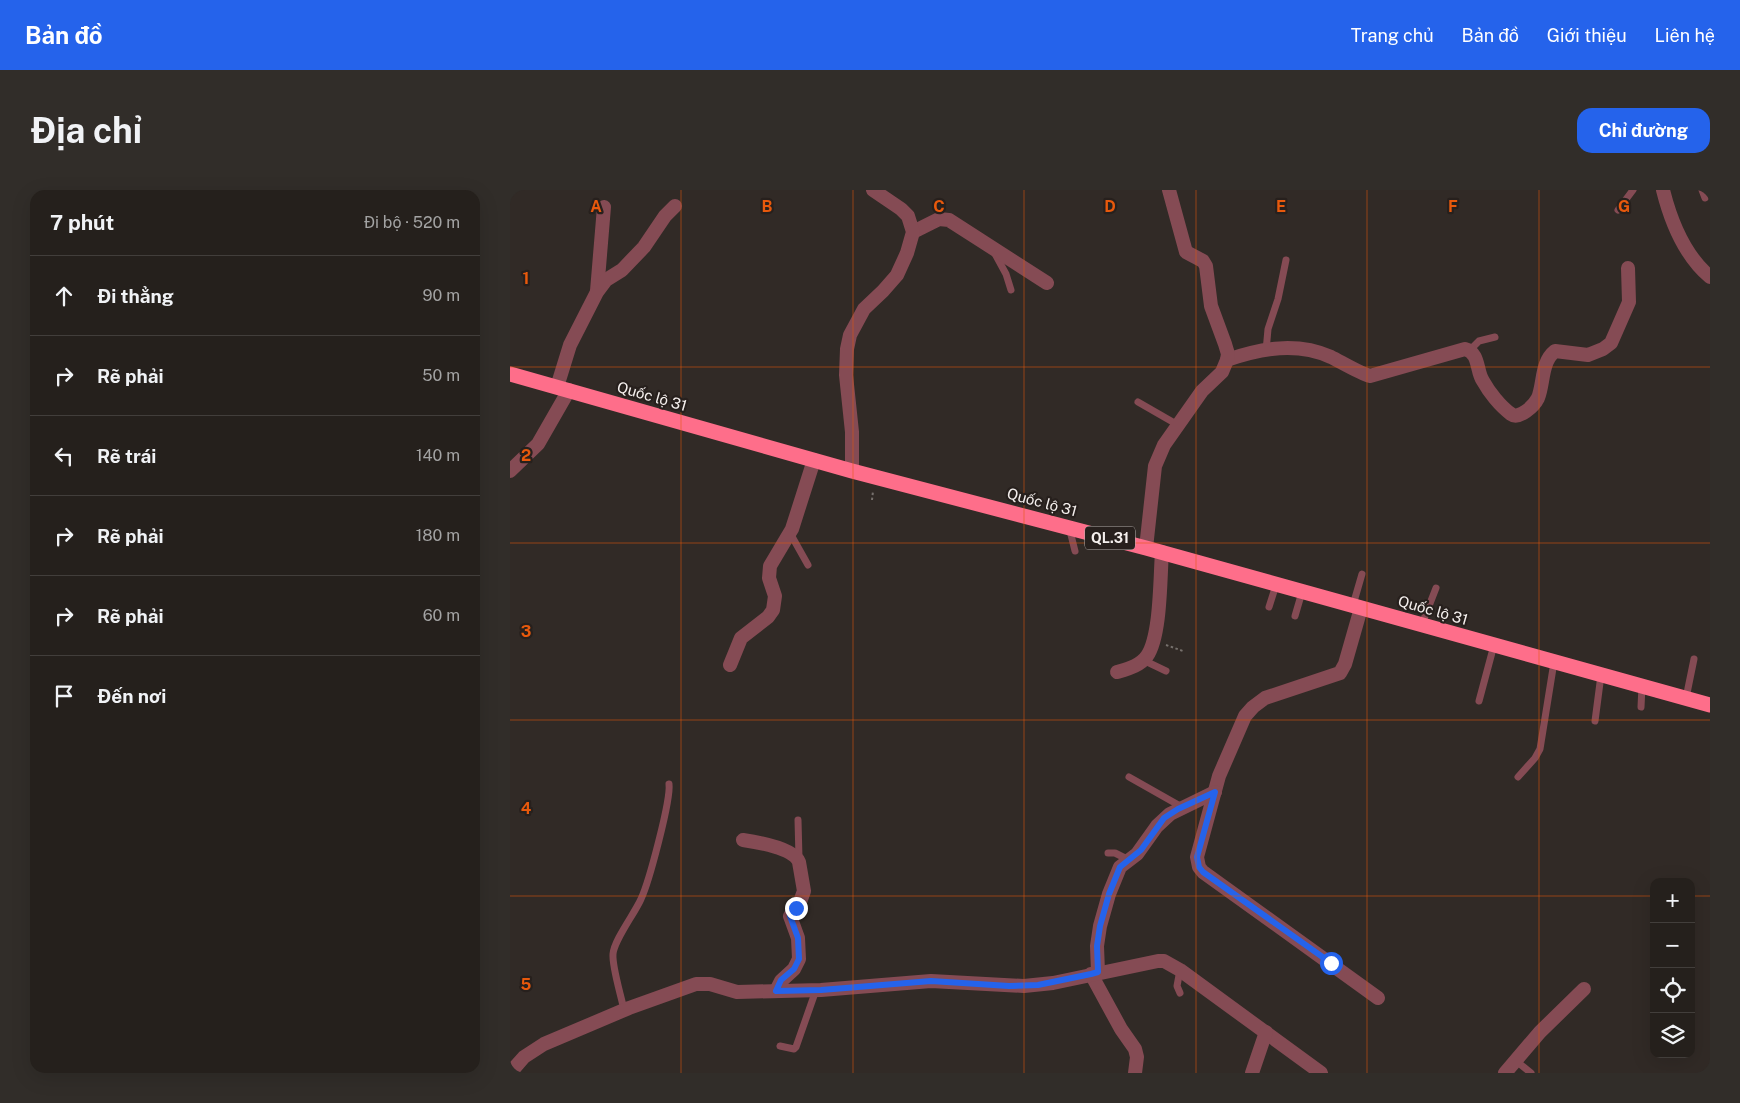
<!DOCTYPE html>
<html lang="vi">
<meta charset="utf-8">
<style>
:root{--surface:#25201c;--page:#312d29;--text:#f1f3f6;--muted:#a3a3a3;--line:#423e3b;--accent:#2563eb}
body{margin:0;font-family:"Public Sans",sans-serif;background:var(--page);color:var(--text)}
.controls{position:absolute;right:15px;bottom:15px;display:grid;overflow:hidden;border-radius:10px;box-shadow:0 5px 20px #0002}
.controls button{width:45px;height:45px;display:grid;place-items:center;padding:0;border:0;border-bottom:1px solid var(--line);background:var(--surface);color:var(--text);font:25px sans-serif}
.stop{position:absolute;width:15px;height:15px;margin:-11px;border:4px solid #2563eb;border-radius:50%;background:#fff}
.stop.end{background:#2563eb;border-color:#fff;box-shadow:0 1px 5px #0008}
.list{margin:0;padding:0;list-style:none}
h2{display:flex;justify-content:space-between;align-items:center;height:65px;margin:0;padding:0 20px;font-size:21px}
h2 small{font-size:16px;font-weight:400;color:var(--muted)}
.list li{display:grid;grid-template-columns:32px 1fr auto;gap:15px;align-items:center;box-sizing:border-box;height:80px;padding:0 20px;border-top:1px solid var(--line)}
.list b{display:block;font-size:19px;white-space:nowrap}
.list em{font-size:16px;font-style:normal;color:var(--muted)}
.icon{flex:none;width:28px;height:28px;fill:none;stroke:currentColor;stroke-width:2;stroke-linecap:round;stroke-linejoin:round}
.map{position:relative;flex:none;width:1200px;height:883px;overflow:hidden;border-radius:15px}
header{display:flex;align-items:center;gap:30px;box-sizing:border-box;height:70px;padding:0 25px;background:var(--accent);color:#fff}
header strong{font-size:24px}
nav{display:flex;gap:28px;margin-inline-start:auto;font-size:18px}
.intro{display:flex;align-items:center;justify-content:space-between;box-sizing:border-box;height:120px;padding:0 30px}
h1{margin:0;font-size:35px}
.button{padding:12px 22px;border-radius:15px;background:var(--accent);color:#fff;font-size:18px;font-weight:700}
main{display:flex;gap:30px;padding:0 30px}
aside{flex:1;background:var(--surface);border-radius:15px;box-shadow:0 5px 20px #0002}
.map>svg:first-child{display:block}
</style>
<header>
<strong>Bản đồ</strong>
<nav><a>Trang chủ</a><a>Bản đồ</a><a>Giới thiệu</a><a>Liên hệ</a></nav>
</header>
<div class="intro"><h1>Địa chỉ</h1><a class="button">Chỉ đường</a></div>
<main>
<aside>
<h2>7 phút<small>Đi bộ · 520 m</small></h2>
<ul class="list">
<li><svg class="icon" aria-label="ahead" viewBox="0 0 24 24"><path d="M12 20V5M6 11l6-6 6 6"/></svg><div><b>Đi thẳng</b></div><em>90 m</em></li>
<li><svg class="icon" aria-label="right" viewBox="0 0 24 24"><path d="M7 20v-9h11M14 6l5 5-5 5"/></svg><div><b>Rẽ phải</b></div><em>50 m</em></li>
<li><svg class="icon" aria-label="left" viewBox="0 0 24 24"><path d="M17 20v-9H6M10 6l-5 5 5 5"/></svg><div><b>Rẽ trái</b></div><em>140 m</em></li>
<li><svg class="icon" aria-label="right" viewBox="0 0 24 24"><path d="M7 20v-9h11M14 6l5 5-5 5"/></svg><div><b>Rẽ phải</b></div><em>180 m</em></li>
<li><svg class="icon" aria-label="right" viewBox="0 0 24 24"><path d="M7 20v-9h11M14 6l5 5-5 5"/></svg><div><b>Rẽ phải</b></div><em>60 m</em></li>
<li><svg class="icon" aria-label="arrive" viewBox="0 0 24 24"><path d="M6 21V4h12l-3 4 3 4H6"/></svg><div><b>Đến nơi</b></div></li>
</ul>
</aside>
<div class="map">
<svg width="1200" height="883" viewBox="0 0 1200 883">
<rect width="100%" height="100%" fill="#312a26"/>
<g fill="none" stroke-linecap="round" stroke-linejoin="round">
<g stroke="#77716d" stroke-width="2" stroke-dasharray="2.5 2.5" stroke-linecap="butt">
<path d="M362,310L363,301"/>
<path d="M656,455L673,461"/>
</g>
<g stroke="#854b54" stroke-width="7">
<path d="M1192,0L1195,8"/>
<path d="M1108,20L1123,0"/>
<path d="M484,62L496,84L501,100"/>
<path d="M756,161L758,139L768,109L776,70"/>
<path d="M959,161L969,151L985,147"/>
<path d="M628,212L668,235"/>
<path d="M559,337L565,361"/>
<path d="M280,343L298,375"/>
<path d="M843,415L852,384"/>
<path d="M759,417L766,395"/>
<path d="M785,426L792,402"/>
<path d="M912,434L926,398"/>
<path d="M633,470L656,481"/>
<path d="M1176,508L1184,469"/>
<path d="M969,511L984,455"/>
<path d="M1131,517L1132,496"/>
<path d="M1085,531L1091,485"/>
<path d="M619,587L672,617"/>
<path d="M1008,587L1025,568L1030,559L1044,472"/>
<path d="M288,630L289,668"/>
<path d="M598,663H605L619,670"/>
<path d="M670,780L667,796L670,803"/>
<path d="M114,820C111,805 102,777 103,764C104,750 125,723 131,709C139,692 161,610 159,594"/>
<path d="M270,856L284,859L286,857L306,800"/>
<path d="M1005,870L1021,883"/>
</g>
<g stroke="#854b54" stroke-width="14">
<path d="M1153,0C1161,32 1174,65 1200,87"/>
<path d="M403,42L429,29L439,30L537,93"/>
<path d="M87,101L94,17"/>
<path d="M717,170C752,158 787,152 821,167C831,172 851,184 860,186L955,159C970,163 966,181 973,191C979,202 990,216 1001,224C1009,230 1024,216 1028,208C1034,193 1031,172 1045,161L1078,165L1093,159L1101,153L1119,112L1118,78"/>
<path d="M47,197L60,155L87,102L96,90L112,80L134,57L155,26L165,16"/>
<path d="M0,281L28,254L59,200"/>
<path d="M342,281V242L336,185L337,159L340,145L354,119L373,101L387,85L397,63L403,42L398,26L391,19L363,0"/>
<path d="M636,358L645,276L654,255L692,201L712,182L717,170L718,164L715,154L701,116L696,76L693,71L676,62L659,0"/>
<path d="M851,418L835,474L830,483L755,508L743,517L735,526L709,586L687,667L689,677L693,682L868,808"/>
<path d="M220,475L231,448L258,427L263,420L265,406L259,388L260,376L282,339L304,270"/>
<path d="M607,482C617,479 630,476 637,466C651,446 650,387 652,362"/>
<path d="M233,650C247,652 284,658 289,672L294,701L290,712L280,726L288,748L289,769L284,779L271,791L266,801"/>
<path d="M588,782L587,756L590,736L599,704L610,677L627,664L647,636L660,624L705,602"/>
<path d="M581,784L611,839L625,859L627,867L625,883"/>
<path d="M0,883L14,867L34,854L119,818L186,794H200L227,802L311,800L421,791L514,796L543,793L648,771H654L670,780L811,883"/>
<path d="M742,883L756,842"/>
<path d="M995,883L1030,842L1074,799"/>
</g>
<path stroke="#fe6e8a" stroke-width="15" d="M0,184L342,281L636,358L1200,515"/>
</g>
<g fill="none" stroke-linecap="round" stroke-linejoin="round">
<path stroke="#2563eb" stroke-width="6" d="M286,718L280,726L288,748L289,769L284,779L271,790L266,801L311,800L421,791L499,796L528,795L581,784L588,782L587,756L590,736L599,704L610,677L631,660L654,628L668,619L705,602L687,667L689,677L693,682L821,773"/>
</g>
<path fill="none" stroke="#e8590c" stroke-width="1" stroke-opacity="0.55" d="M171,0V883M343,0V883M514,0V883M686,0V883M857,0V883M1029,0V883M0,177H1200M0,353H1200M0,530H1200M0,706H1144M1181,706H1200"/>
<g text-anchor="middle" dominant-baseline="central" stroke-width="4.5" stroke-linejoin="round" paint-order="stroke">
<rect fill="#27201d" stroke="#b6b1af" stroke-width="1" x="575" y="336.5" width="50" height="23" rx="4"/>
<g font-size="14" font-weight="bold" fill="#f4efed">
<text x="600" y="348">QL.31</text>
</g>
<g font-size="15" fill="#f4efed" stroke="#27201d">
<text transform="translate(142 206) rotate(16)">Quốc lộ 31</text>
<text transform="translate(532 312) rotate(15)">Quốc lộ 31</text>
<text transform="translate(923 420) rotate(16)">Quốc lộ 31</text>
</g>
</g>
<g font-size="16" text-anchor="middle" font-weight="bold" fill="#e8590c" stroke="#27201d" stroke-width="4.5" stroke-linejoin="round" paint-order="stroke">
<text x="86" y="22">A</text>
<text x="257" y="22">B</text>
<text x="429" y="22">C</text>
<text x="600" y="22">D</text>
<text x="771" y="22">E</text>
<text x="943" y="22">F</text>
<text x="1114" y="22">G</text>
<text x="16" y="94">1</text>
<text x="16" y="271">2</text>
<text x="16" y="447">3</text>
<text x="16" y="624">4</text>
<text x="16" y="800">5</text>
</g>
</svg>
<div class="controls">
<button>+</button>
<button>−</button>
<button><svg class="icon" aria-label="locate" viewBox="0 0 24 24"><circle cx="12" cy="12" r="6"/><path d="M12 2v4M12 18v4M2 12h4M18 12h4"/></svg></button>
<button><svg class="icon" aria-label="layers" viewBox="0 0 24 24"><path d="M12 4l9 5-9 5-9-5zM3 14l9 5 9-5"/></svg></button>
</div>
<div class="stop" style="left:821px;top:773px"></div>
<div class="stop end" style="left:286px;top:718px"></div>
</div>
</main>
